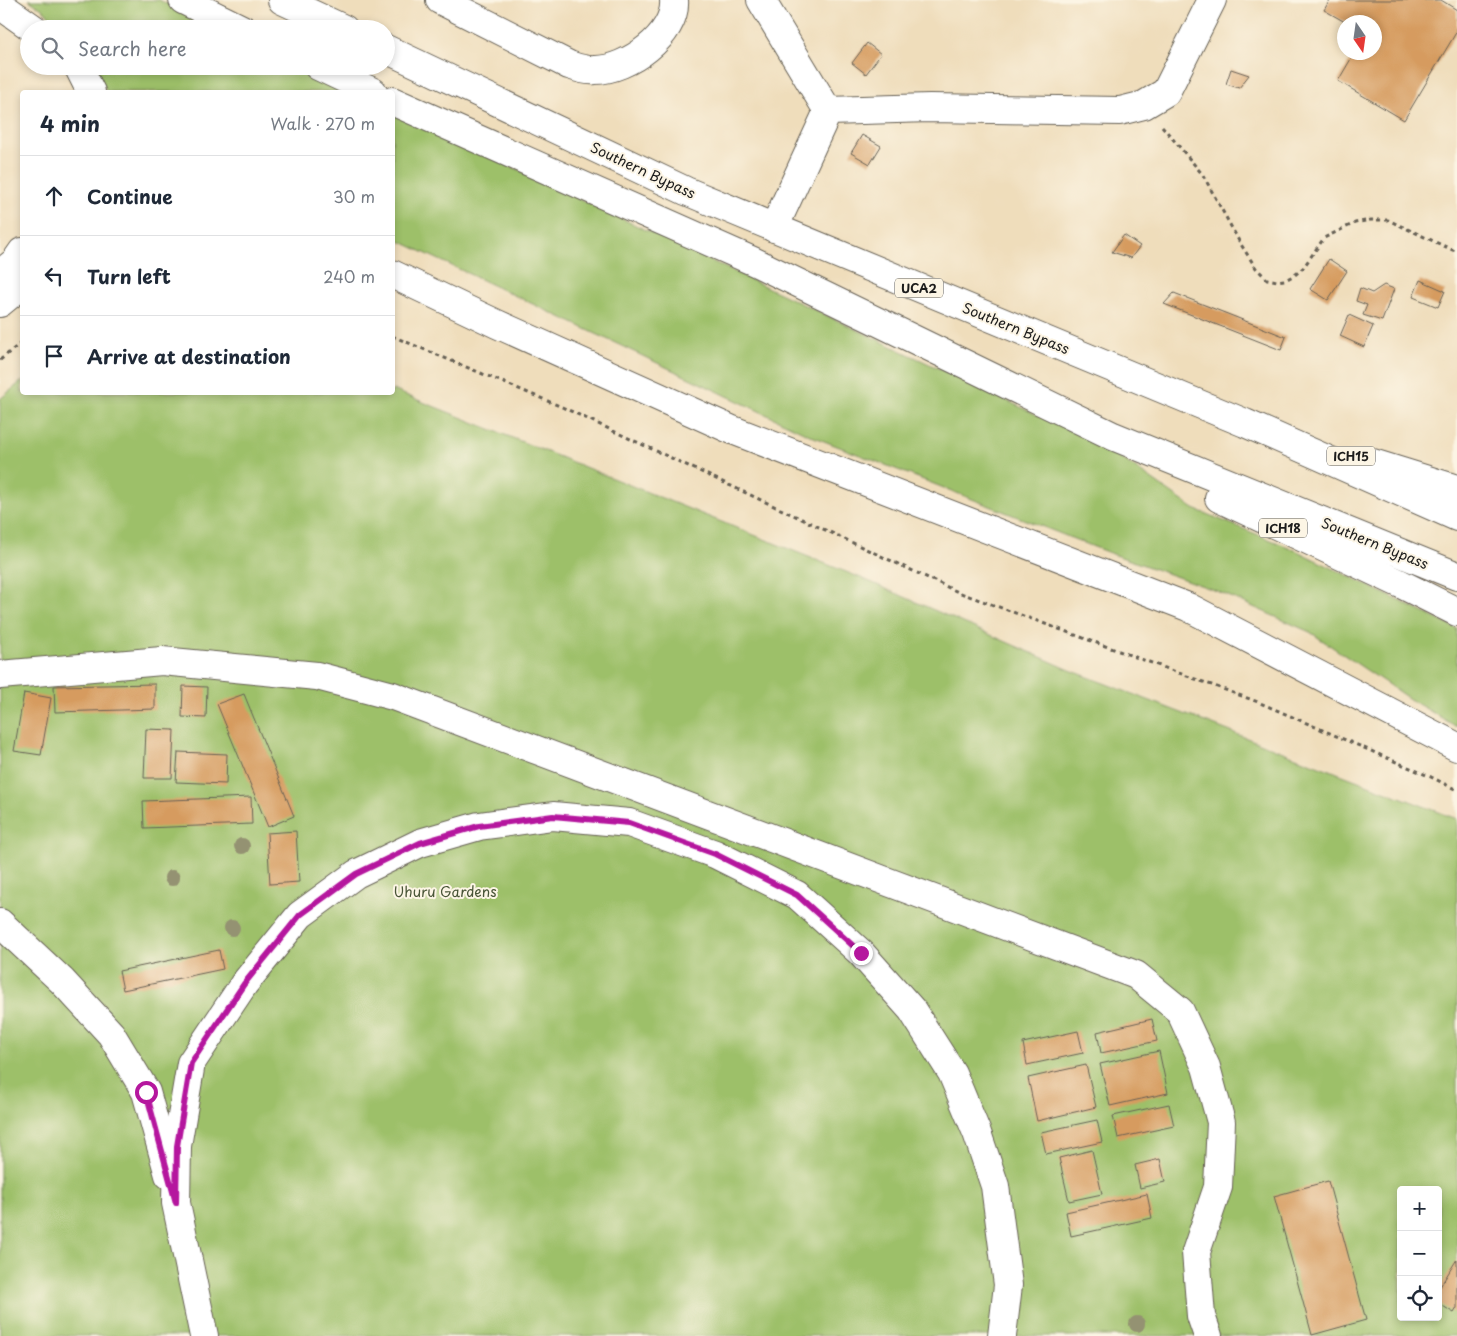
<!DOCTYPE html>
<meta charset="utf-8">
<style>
:root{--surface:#fff;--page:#f2f2f3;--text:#1f2937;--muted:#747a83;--line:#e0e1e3}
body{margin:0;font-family:"Playpen Sans",sans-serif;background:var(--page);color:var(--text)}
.controls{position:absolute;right:15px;bottom:15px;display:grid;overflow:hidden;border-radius:5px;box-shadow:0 2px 8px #0003}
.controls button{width:45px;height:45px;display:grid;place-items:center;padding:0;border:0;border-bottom:1px solid var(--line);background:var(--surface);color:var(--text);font:25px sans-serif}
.compass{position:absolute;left:1337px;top:15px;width:45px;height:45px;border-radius:50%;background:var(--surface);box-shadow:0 2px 8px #0003;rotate:167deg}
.stop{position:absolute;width:15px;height:15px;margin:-11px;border:4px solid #b5179e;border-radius:50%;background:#fff}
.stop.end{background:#b5179e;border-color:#fff;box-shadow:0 1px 5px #0008}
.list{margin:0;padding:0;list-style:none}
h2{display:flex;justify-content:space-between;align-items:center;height:65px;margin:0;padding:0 20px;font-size:21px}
h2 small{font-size:16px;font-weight:400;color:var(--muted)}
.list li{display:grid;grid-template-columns:32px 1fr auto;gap:15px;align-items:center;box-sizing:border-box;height:80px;padding:0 20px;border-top:1px solid var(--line)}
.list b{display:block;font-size:19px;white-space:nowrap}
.list em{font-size:16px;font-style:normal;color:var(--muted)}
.icon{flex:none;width:28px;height:28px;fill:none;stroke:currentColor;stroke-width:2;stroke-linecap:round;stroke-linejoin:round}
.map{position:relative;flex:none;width:1457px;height:1336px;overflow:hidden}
.search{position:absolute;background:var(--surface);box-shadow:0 2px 8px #0003;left:20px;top:20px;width:375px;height:55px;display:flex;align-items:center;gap:12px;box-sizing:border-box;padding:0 18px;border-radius:28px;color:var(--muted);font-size:19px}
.panel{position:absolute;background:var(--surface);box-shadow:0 2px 8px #0003;left:20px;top:90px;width:375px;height:305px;border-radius:5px}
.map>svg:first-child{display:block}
</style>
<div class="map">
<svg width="1457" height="1336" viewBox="0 0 1457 1336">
<rect width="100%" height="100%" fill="#fcf5e5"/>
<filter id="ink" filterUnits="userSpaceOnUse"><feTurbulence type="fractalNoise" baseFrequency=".02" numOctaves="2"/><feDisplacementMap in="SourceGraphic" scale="10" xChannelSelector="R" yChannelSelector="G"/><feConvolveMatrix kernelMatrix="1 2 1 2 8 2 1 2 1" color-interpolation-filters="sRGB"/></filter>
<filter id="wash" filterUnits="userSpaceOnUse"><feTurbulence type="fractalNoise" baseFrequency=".0096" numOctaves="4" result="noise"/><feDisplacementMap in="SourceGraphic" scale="20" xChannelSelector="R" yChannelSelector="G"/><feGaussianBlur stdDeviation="1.12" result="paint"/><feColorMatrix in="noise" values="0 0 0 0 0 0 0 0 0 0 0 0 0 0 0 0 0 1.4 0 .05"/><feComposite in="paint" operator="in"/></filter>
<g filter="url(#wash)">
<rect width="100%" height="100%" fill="#efddbb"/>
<g fill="#9dc069" stroke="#5c6e42" fill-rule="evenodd">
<path d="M29,0H159L220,29H60L45,11Z"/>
<path d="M92,66H299L354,92H107L97,72Z"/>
<path d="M392,110L1107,448L1194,509L1291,548L1457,629V727L1411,700L1310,632L1217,591L1107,552L814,437L393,238Z"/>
<path d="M22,381V392H392L393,390L866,580L1070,670L1457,819V1336H0V399ZM1401,1190H1438V1317H1401Z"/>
</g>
<g id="blocks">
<g fill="#d69b5f">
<path d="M1330,0H1441L1457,10V31L1404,120L1338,81L1355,52H1374V22H1345L1324,10Z"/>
<path d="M867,43L881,54L866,74L852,63Z"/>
<path d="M1231,69L1249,75L1239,88L1226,84Z"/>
<path d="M862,135L881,146L870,164L851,153Z"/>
<path d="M1124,235L1140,246L1131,258L1112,252Z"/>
<path d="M1329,259L1347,271L1328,300L1310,289Z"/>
<path d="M1420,280L1445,291L1438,307L1413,297Z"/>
<path d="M1384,285L1394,289L1382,321L1363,315L1367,305L1356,301L1360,288L1372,293Z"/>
<path d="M1174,293L1286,337L1281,350L1164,304Z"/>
<path d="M1349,315L1373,326L1364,347L1340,336Z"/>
<path d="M155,684V709L55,712L54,686Z"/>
<path d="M183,686L207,687L206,718L182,717Z"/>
<path d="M24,693L51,698L41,755L14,751Z"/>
<path d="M244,694L294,816L268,827L217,704Z"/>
<path d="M146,729L174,730L172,778H144Z"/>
<path d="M178,752L227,754L226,784L176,782Z"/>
<path d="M251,797L252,824L144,828L143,801Z"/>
<path d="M296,831L299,882L270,884L267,833Z"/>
<path d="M219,950L223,969L123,990L119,971Z"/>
<path d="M1152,1019L1157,1041L1101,1053L1097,1032Z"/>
<path d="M1078,1031L1083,1053L1027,1065L1023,1043Z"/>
<path d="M1159,1051L1168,1093L1110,1106L1100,1064Z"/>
<path d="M1086,1065L1096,1107L1037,1121L1028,1078Z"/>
<path d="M1169,1104L1174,1126L1118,1138L1113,1116Z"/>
<path d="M1097,1120L1102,1142L1046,1154L1041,1132Z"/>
<path d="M1092,1150L1102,1194L1069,1201L1059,1158Z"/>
<path d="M1160,1159L1165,1182L1140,1188L1135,1165Z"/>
<path d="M1328,1181L1366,1320L1312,1335L1274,1196Z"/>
<path d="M1147,1194L1152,1218L1071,1236L1066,1212Z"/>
<path d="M1457,1259V1308L1454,1313L1438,1303V1290Z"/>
</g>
</g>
</g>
<g filter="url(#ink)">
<use href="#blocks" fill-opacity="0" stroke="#666054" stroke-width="1"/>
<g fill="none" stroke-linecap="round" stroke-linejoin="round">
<g stroke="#666054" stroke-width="30">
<g id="minor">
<path d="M440,0L569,65C578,68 586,71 595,70C627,70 677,35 674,0"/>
<path d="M761,0L828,111"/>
<path d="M774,228L828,111L930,108L1120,111L1144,105L1166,92L1212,0"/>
<path d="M0,274L15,262"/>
<path d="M0,303L22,285"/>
<path d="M0,675L162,661L317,676L393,696L1136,975L1180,1011L1206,1067L1221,1122L1218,1187L1196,1252L1201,1316L1208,1336"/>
<path d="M0,923L62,981L111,1034L146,1092L169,1175"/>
<path d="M204,1336L176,1203L177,1146L191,1063L244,984L300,915L356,874L420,843L479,826L553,816L629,823L715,854L797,895L861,953L912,1010L952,1073L977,1133L995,1186L1008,1285L1002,1336"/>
</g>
</g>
<g stroke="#666054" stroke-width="30">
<g id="highway">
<path d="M183,0L242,29"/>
<path d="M282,0L344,29"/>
<path d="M0,5L34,29"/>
<path d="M386,49L686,191L1245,423L1457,517"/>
<path d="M78,66L91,92"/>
<path d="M318,66L373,92"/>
<path d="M392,101L755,262L1113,436L1457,576"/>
<path d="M15,262L22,252"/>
<path d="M392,274L497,324L730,429L1188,607L1457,747"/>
<path d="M1373,463L1457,489"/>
<path d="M1219,498L1401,584L1457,612"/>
</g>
</g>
<g stroke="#666054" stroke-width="3" stroke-dasharray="4 4" stroke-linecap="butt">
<path d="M1162,126L1203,175L1240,243L1256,268L1267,279L1277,281L1285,280L1295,275L1303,268L1324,238L1355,223L1371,220H1388L1457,252"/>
<path d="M392,336L562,407L958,592L1258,702L1431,777L1457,790"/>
<path d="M0,360L22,342"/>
</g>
<use href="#minor" stroke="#fff" stroke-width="28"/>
<use href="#highway" stroke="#fff" stroke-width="28"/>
</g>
<g fill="#949272">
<circle cx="242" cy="846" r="8"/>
<circle cx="172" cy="878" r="8"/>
<circle cx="232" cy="928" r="8"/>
<circle cx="1137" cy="1324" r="8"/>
</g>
</g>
<g fill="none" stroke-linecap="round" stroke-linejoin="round" filter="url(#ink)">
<path stroke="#b5179e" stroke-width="6" d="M146,1092L176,1203L177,1146L191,1063L244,984L300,915L356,874L420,843L479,826L553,816L629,823L715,854L797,895L861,953"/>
</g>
<g text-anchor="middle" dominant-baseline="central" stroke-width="4" stroke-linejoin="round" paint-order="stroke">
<g fill="#fcf5e5" stroke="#5f5d58" stroke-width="1">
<rect x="895" y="278.5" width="48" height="19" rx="4"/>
<rect x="1327" y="446.5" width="48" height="19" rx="4"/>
<rect x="1259" y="518.5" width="48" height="19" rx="4"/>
</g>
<g font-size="12" font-weight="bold" fill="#1c1c1c">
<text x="919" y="288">UCA2</text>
<text x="1351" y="456">ICH15</text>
<text x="1283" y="528">ICH18</text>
</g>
<g font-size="14" fill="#1c1c1c" stroke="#fcf5e5">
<text transform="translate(643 170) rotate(25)">Southern Bypass</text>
<text transform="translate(1016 328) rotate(22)">Southern Bypass</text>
<text transform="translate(1375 543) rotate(22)">Southern Bypass</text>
</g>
<g font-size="14" fill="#495537" stroke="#fcf5e5">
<text x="445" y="891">Uhuru Gardens</text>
</g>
</g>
</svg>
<div class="controls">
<button>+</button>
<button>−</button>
<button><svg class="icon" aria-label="locate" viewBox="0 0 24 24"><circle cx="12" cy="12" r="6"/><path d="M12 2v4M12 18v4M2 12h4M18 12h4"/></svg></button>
</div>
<svg class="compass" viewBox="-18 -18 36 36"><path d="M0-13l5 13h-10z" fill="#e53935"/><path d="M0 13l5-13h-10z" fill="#747a83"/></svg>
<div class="stop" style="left:146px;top:1092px"></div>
<div class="stop end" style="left:861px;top:953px"></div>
<div class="search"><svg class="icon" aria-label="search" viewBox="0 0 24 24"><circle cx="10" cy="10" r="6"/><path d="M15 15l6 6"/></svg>Search here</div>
<section class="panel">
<h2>4 min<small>Walk · 270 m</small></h2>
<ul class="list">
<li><svg class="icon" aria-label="ahead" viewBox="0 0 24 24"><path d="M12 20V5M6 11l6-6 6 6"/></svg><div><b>Continue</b></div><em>30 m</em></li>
<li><svg class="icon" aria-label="left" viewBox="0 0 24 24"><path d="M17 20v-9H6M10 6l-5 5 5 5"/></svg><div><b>Turn left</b></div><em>240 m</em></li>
<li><svg class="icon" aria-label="arrive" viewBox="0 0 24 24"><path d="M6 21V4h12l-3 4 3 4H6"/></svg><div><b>Arrive at destination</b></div></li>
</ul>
</section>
</div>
